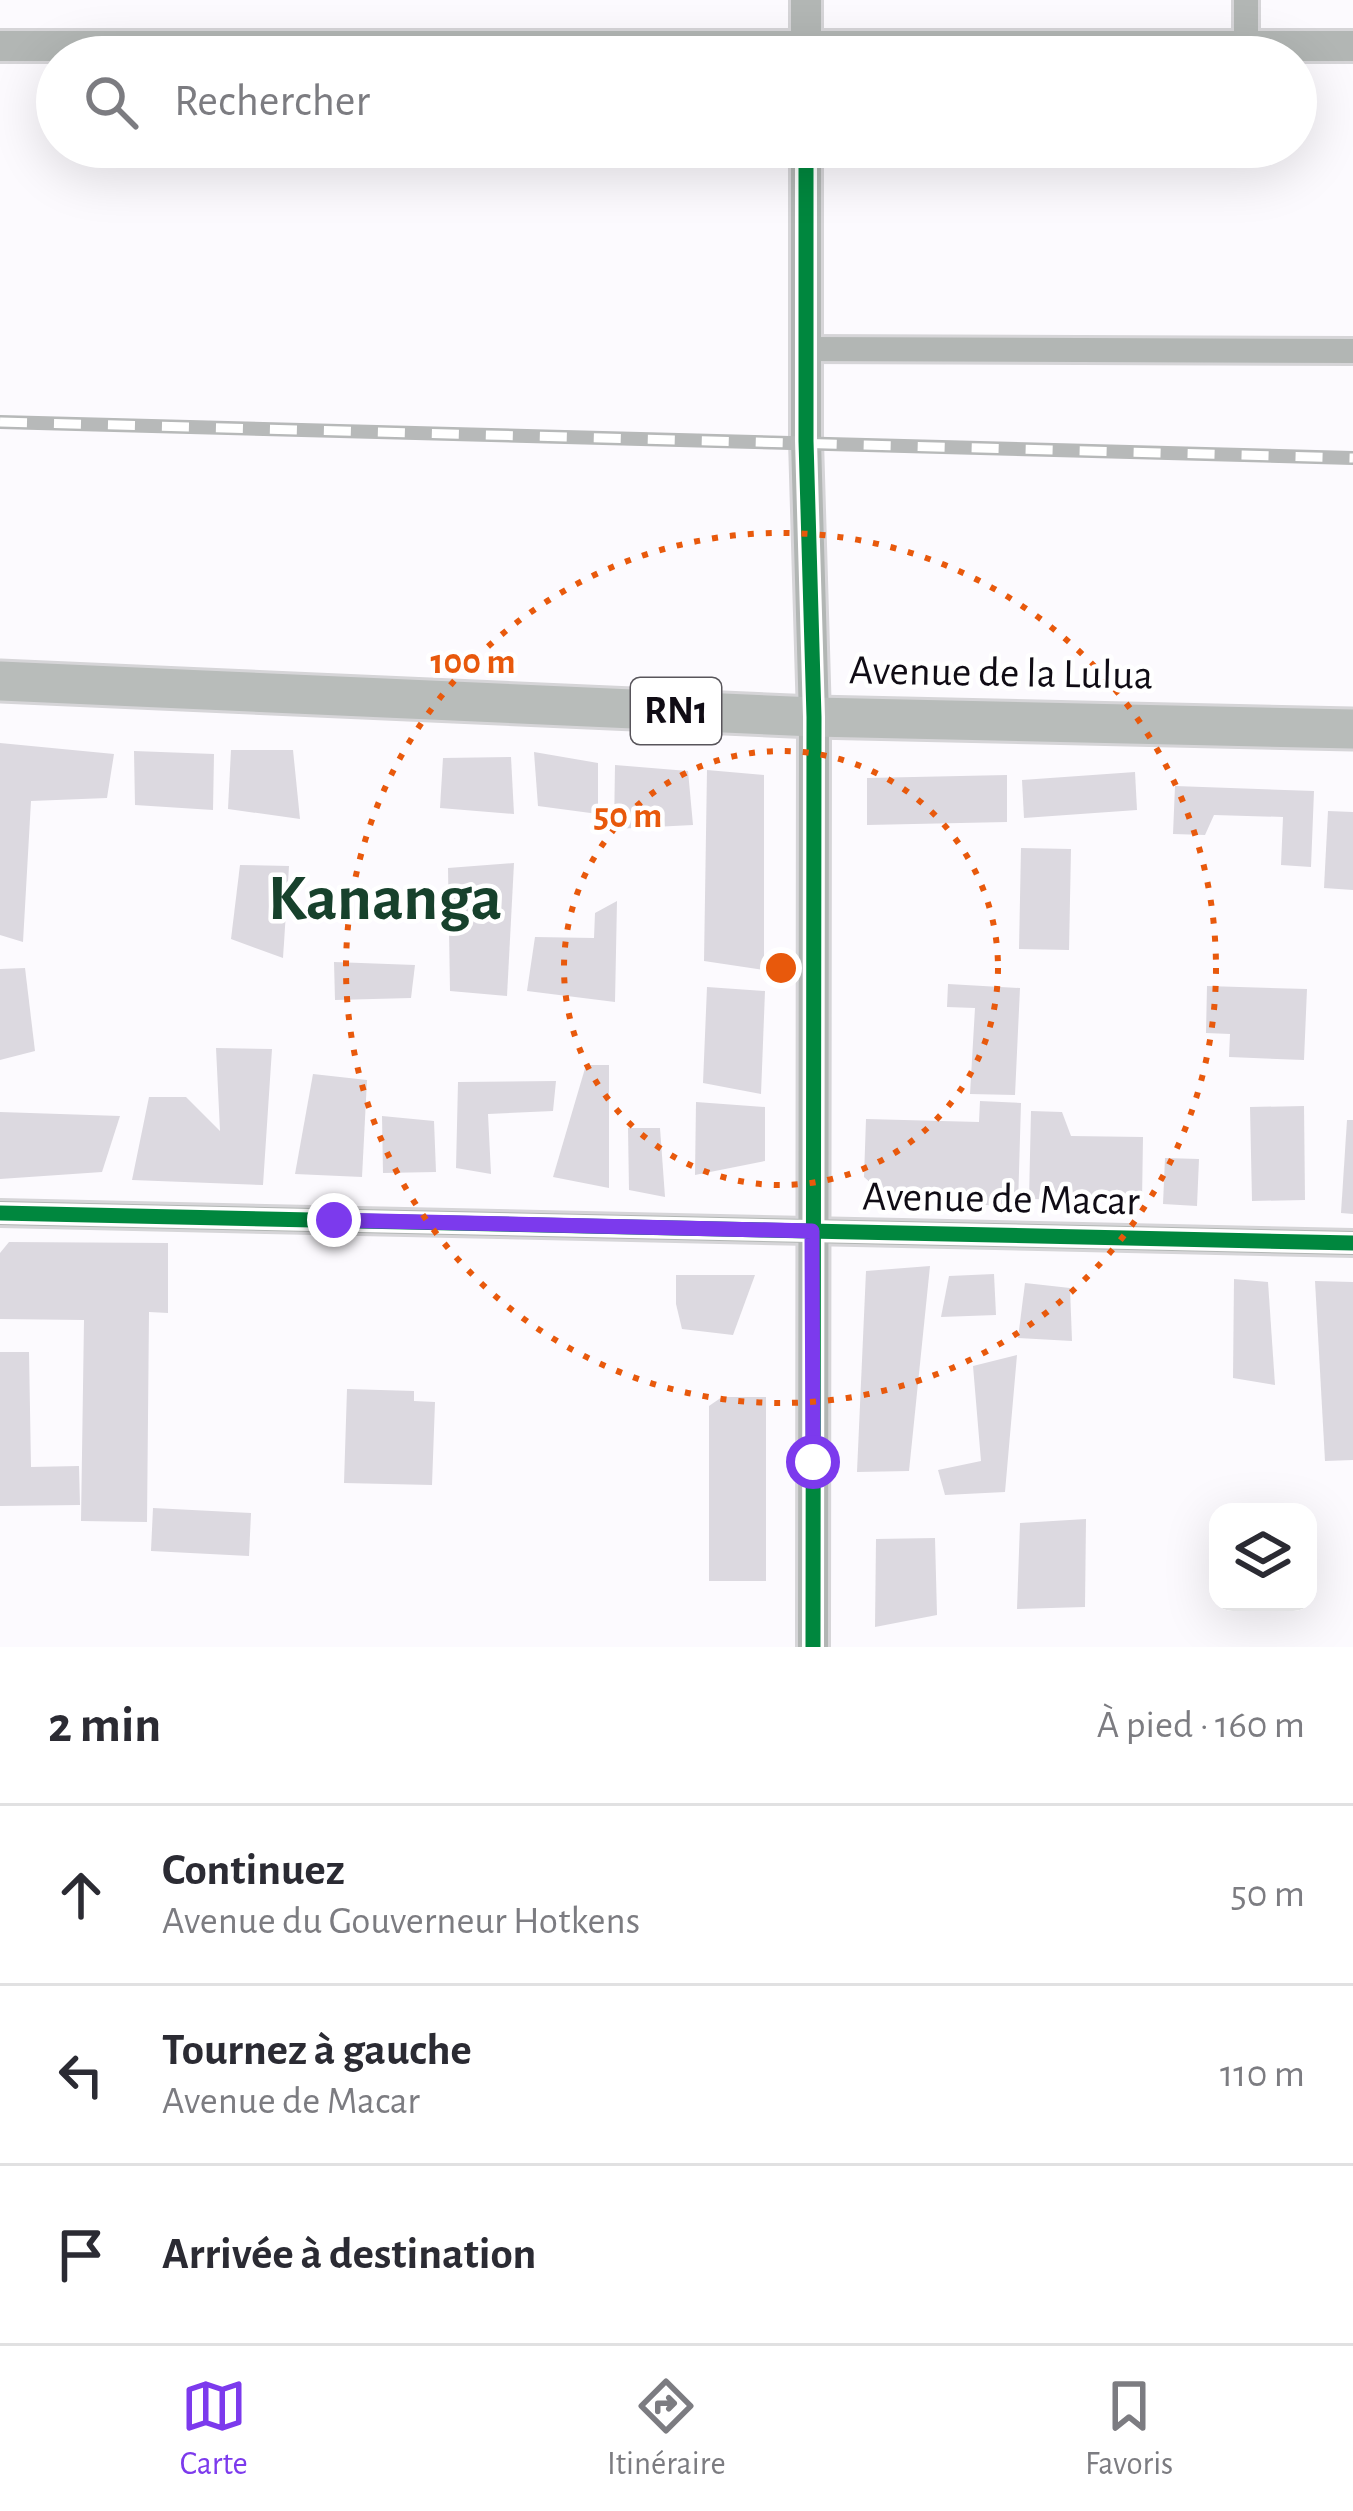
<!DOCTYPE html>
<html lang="fr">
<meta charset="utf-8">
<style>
:root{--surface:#fff;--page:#f7f7f7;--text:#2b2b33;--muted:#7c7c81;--line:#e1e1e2;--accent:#7c3aed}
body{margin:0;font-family:"Alegreya Sans",sans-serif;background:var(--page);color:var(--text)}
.controls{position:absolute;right:36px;bottom:36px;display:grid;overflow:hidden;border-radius:24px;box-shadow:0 12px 48px #0002}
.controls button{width:108px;height:108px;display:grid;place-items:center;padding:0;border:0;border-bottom:3px solid var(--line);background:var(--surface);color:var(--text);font:60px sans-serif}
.stop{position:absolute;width:36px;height:36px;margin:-27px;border:9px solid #7c3aed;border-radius:50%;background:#fff}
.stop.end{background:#7c3aed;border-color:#fff;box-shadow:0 3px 12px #0008}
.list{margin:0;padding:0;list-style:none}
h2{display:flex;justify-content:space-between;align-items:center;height:156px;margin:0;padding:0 48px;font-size:51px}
h2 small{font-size:39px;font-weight:400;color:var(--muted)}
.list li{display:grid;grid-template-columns:78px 1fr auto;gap:36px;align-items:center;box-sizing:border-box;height:180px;padding:0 48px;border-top:3px solid var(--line)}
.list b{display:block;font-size:45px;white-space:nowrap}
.list p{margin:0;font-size:39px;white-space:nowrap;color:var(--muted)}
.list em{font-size:39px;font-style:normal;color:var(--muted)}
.icon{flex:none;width:66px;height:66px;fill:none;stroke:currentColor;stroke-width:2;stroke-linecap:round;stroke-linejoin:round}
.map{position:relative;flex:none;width:1353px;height:1647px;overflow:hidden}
.search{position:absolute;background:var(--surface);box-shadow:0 12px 48px #0002;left:36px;right:36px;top:36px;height:132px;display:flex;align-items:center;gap:30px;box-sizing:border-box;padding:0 42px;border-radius:66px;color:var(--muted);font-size:45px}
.sheet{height:696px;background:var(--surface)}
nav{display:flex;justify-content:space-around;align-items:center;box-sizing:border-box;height:168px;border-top:3px solid var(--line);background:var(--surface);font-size:33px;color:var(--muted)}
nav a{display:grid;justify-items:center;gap:6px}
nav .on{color:var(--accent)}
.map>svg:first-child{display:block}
</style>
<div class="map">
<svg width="1353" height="1647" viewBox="0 0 1353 1647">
<rect width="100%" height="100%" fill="#fcfafe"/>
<g fill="#dcd9e0">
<path d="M0,743L114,754L107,798L31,801L23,942L0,935Z"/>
<path d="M231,750H293L300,819L228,809Z"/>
<path d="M134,751L214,754L213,810L135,805Z"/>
<path d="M534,752L598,763V814L538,806Z"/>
<path d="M511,757L514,814L440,808L443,758Z"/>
<path d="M615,765L688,771L693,825L614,829Z"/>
<path d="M707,770L764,775V970L704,961Z"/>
<path d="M1135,772L1137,810L1024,818L1022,780Z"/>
<path d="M1007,775V822L867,825V778Z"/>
<path d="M1175,786L1314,791L1311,867L1281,865L1283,817L1214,815L1205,835L1173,834Z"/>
<path d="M1328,811L1353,812V890L1324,888Z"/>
<path d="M1021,848L1071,849L1069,950L1019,949Z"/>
<path d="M514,863L507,996L450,991L448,868Z"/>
<path d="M240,865L289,866L283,958L231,939Z"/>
<path d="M617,901L615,1002L527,991L535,937L594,938L595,913Z"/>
<path d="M334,962L415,965L411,998L335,1000Z"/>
<path d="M25,968L35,1051L0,1060V969Z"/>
<path d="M948,984L1020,988L1015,1095L970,1094L975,1008L947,1007Z"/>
<path d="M1207,986L1307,989L1304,1060L1229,1057L1230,1034L1206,1033Z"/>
<path d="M707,987L765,991L761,1094L703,1083Z"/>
<path d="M216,1048L272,1049L263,1185L132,1180L149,1097H186L220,1131Z"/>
<path d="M586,1065H609V1188L553,1177Z"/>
<path d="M313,1074L367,1080L362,1177L295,1174Z"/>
<path d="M556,1081L553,1111L488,1114L491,1174L456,1168L458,1082Z"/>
<path d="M980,1101L1021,1103L1018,1206L892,1202L864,1177L866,1119L979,1122Z"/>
<path d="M696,1102L765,1107V1161L695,1175Z"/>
<path d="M1304,1106L1305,1200L1252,1201L1250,1107Z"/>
<path d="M1031,1111L1062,1112L1071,1136L1143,1137L1142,1201L1029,1199Z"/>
<path d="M0,1112L120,1116L102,1172L0,1179Z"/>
<path d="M382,1116L434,1121L436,1172L383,1173Z"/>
<path d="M1347,1120H1353V1214L1341,1213Z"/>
<path d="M628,1128H660L665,1197L629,1190Z"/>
<path d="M1165,1158L1199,1159L1197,1206L1163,1204Z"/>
<path d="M9,1242L168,1243V1313L149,1312L147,1522L81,1521L84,1320L0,1319V1253Z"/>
<path d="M930,1266L909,1471L857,1472L866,1271Z"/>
<path d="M994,1274L996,1315L941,1317L949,1276Z"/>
<path d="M676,1275H755L733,1335L682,1329L676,1304Z"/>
<path d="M1234,1279L1268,1282L1275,1385L1233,1378Z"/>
<path d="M1315,1281L1353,1282V1460L1325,1461Z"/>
<path d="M1025,1283L1070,1288L1072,1341L1018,1338Z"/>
<path d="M0,1352H29L31,1467L79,1466L80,1505L0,1506Z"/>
<path d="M1017,1355L1005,1492L945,1495L938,1470L981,1461L973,1366Z"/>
<path d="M347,1389L414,1391V1401L435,1402L432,1485L344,1483Z"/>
<path d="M722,1397H766V1581H709V1406Z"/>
<path d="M153,1508L251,1513L249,1556L151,1551Z"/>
<path d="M1086,1519L1085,1607L1017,1609L1020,1523Z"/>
<path d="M935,1538L937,1615L875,1627L876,1539Z"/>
</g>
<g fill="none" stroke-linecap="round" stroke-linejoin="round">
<g stroke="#d6d5d8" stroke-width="30">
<g id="minor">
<path d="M1246,0V44"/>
<path d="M807,349L1353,351"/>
<path d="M0,1213L1353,1243"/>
</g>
</g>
<g stroke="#d6d5d8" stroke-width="36">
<g id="tertiary">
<path d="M0,46H1353"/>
<path d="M806,57V0"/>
<path d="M806,147V441L814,717L813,1647"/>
</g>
</g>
<g stroke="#d6d5d8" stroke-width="45">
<path id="trunk" d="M0,681L814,717L1353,729"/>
</g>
<use href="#minor" stroke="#b2b6b4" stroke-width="24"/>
<use href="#tertiary" stroke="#b2b6b4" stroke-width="30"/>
<use href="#trunk" stroke="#b8bcba" stroke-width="39"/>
<g stroke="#b7b9b9" stroke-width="14">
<path id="rail" d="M0,422L1353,458"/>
</g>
<use href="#rail" stroke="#fff" stroke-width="9" stroke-dasharray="27" stroke-linecap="butt"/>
<g stroke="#fff" stroke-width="22">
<g id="cycleway">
<path d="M806,147V441L814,717L813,1647"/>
<path d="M0,1213L1353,1243"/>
</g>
</g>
<use href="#cycleway" stroke="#00873e" stroke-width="15"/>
</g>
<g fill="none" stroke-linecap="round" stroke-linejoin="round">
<path stroke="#7c3aed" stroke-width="15" d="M334,1220L812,1231L813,1462"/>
</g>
<g fill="none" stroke="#e8590c" stroke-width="6" stroke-dasharray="6 12">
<circle cx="781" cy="968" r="217"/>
<circle cx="781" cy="968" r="435"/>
</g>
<g text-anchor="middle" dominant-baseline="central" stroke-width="9" stroke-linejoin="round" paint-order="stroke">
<rect fill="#fff" stroke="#58555b" stroke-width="3" x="631" y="678" width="90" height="66" rx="9"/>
<g font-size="39" font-weight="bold" fill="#100c15">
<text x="676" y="711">RN1</text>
</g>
<g font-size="42" fill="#100c15" stroke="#fff">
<text transform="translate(1001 673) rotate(1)">Avenue de la Lulua</text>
<text transform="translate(1001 1199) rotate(1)">Avenue de Macar</text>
</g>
<g font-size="66" font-weight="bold" fill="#17412c" stroke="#fff">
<text x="385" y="899">Kananga</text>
</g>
</g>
<circle cx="781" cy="968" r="18" fill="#e8590c" stroke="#fff" stroke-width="6"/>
<g font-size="36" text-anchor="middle" font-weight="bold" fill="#e8590c" stroke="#fff" stroke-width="9" stroke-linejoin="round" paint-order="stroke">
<text x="473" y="673">100 m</text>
<text x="628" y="827">50 m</text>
</g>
</svg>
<div class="controls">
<button><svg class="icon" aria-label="layers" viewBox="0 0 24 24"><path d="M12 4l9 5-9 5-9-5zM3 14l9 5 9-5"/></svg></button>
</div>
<div class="stop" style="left:813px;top:1462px"></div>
<div class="stop end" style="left:334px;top:1220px"></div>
<div class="search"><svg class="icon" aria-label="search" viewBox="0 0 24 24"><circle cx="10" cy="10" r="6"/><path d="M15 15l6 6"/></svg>Rechercher</div>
</div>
<section class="sheet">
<h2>2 min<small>À pied · 160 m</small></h2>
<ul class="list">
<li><svg class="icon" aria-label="ahead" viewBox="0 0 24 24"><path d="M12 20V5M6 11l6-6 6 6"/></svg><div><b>Continuez</b><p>Avenue du Gouverneur Hotkens</p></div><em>50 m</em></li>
<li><svg class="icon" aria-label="left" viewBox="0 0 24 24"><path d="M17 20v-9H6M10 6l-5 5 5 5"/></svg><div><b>Tournez à gauche</b><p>Avenue de Macar</p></div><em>110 m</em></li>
<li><svg class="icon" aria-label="arrive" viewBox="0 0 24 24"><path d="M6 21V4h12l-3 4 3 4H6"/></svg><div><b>Arrivée à destination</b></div></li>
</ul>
</section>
<nav>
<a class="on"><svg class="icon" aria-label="map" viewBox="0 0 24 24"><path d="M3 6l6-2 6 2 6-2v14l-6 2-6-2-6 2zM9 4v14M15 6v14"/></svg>Carte</a>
<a><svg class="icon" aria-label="directions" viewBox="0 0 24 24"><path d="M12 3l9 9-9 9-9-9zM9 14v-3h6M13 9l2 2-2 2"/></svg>Itinéraire</a>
<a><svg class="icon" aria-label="saved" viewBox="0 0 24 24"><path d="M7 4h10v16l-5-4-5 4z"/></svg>Favoris</a>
</nav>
